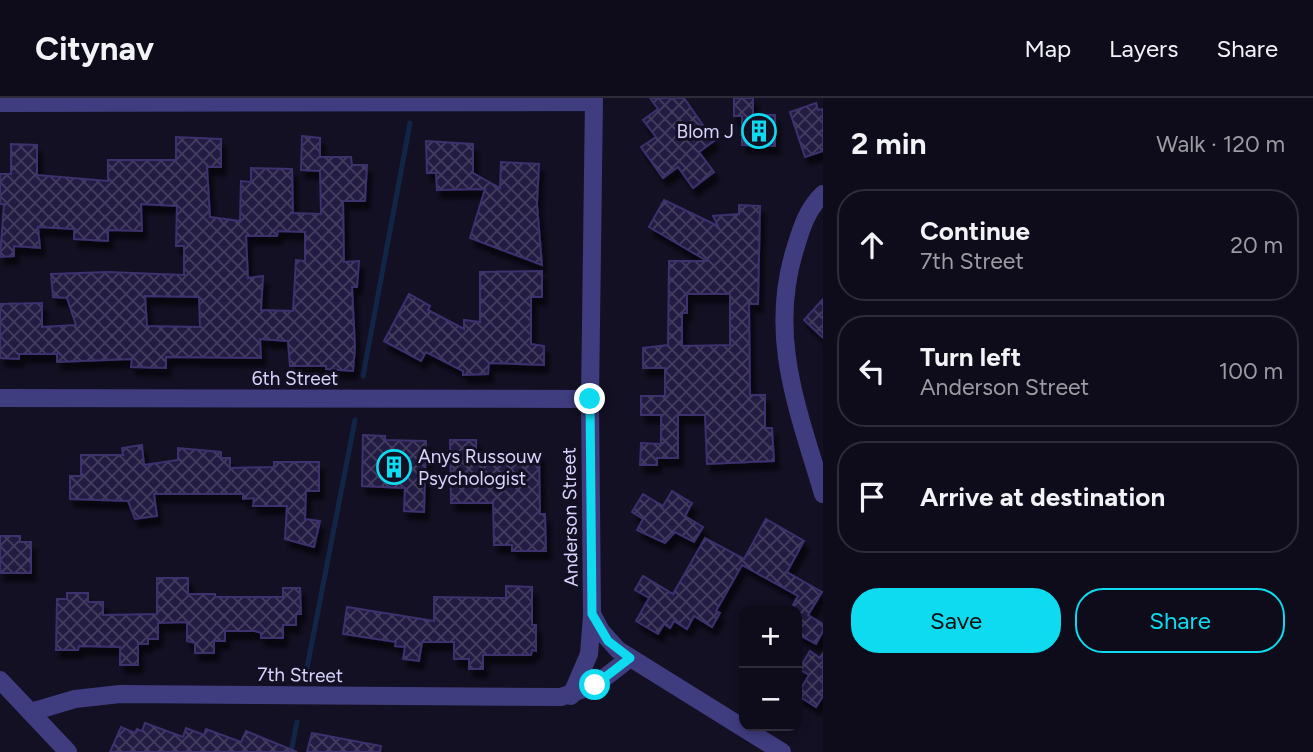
<!DOCTYPE html>
<meta charset="utf-8">
<style>
:root{--surface:#0e0c1a;--page:#1c1a27;--text:#f1f3f6;--muted:#9b9ba2;--line:#2e2c39;--accent:#0edbef}
body{margin:0;font-family:Figtree,sans-serif;background:var(--page);color:var(--text)}
.controls{position:absolute;right:21px;bottom:21px;display:grid;overflow:hidden;border-radius:14px;box-shadow:0 4px 10px #0003}
.controls button{width:63px;height:63px;display:grid;place-items:center;padding:0;border:0;border-bottom:2px solid var(--line);background:var(--surface);color:var(--text);font:35px sans-serif}
.stop{position:absolute;width:21px;height:21px;margin:-16px;border:5px solid #0edbef;border-radius:50%;background:#fff}
.stop.end{background:#0edbef;border-color:#fff;box-shadow:0 2px 7px #0008}
.list{margin:0;padding:0;list-style:none}
h2{display:flex;justify-content:space-between;align-items:center;height:91px;margin:0;padding:0 28px;font-size:30px}
h2 small{font-size:23px;font-weight:400;color:var(--muted)}
.list li{display:grid;grid-template-columns:46px 1fr auto;gap:21px;align-items:center;box-sizing:border-box;height:112px;margin:0 14px 14px;padding:0 14px;border:2px solid var(--line);border-radius:28px}
.list b{display:block;font-size:26px;white-space:nowrap}
.list p{margin:0;font-size:23px;white-space:nowrap;color:var(--muted)}
.list em{font-size:23px;font-style:normal;color:var(--muted)}
.actions{display:flex;gap:14px;padding:21px 28px}
.actions a{flex:1;padding:16px 0;border:2px solid var(--accent);border-radius:28px;text-align:center;font-size:24px;color:var(--accent)}
.actions .main{background:var(--accent);color:#111}
.icon{flex:none;width:38px;height:38px;fill:none;stroke:currentColor;stroke-width:2;stroke-linecap:round;stroke-linejoin:round}
.map{position:relative;flex:none;width:823px;height:654px;overflow:hidden}
header{display:flex;align-items:center;gap:42px;box-sizing:border-box;height:98px;padding:0 35px;background:var(--surface);border-bottom:2px solid var(--line)}
header strong{font-size:33px}
nav{display:flex;gap:38px;margin-inline-start:auto;font-size:24px}
main{display:flex}
aside{flex:1;background:var(--surface)}
.map>svg:first-child{display:block}
</style>
<header>
<strong>Citynav</strong>
<nav><a>Map</a><a>Layers</a><a>Share</a></nav>
</header>
<main>
<div class="map">
<svg width="823" height="654" viewBox="0 0 823 654">
<defs>
<pattern id="building-cross-hatch" width="8" height="8" patternUnits="userSpaceOnUse" patternTransform="scale(1.75)"><rect width="8" height="8" fill="#241d43"/><path d="M0 0l8 8M0 8l8-8" fill="none" stroke="#433d5f"/></pattern>
<filter id="shadow"><feDropShadow dx="4.5" dy="8" stdDeviation="2" flood-color="#0009"/></filter>
</defs>
<rect width="100%" height="100%" fill="#131023"/>
<g fill="none" stroke-linecap="round" stroke-linejoin="round">
<g stroke="#112546" stroke-width="5">
<path d="M363,278L410,25"/>
<path d="M306,575L355,322"/>
<path d="M291,654L297,624"/>
</g>
</g>
<g fill="url(#building-cross-hatch)" stroke="#3c306e" stroke-width="2" fill-rule="evenodd" filter="url(#shadow)">
<path d="M650,0H684L714,43L699,54L714,74L693,90L678,69L663,80L641,49L656,39L643,22L658,11Z"/>
<path d="M734,0H753V17H775V48L742,47V18H734Z"/>
<path d="M816,5L818,12L823,11V53L805,59L790,14Z"/>
<path d="M302,38L320,40V59H351L352,67H367L365,103H343L344,164L359,163L357,189H352L355,249L353,273L326,271V268H290L288,243L260,241L261,260L166,259V270L131,269L132,261L57,264V256H19V261L0,260V206L42,205V229L76,227L67,200L53,199L51,176L108,174L184,177V148H176L177,108L141,106L142,133L108,132V143L74,141V131L38,129L40,150L14,148V158L0,159L4,106H0V76H11V46L37,47V77L108,83V62H176V39L221,41V69H207L210,119L240,123L241,83L251,84V70L292,71L293,115L321,116L320,73L301,72ZM278,133L305,134V163L296,162L293,213L261,212L263,178L248,180L246,138H277ZM145,198L199,199L200,229L147,228Z"/>
<path d="M426,43L473,46V75L500,90L501,64L539,66L537,106L542,167L470,140L485,91L437,92L436,75H427Z"/>
<path d="M664,102L718,128L713,118L739,116V107L760,108L758,206H749L750,297H765V330H772L774,363L707,366L705,317H678V360H657V367H640L641,345L661,346V317H641V298H665V270H643V250L668,247L669,163H707L649,129ZM687,196H730V247L682,248V215H687Z"/>
<path d="M542,173V199H531V246L544,248V267L489,265L488,276L463,277V273L426,254L421,263L384,243L409,196L430,208L428,212L464,231V222L480,224V174Z"/>
<path d="M823,201V240L804,222Z"/>
<path d="M363,337L385,338V342L426,343L424,414L404,413L405,390L362,388Z"/>
<path d="M450,342H476V356L539,355L540,416H545L546,453H512V447H494L493,405H451Z"/>
<path d="M142,347L144,367L178,362V350L221,354V360H230V370L274,369V364H319V393H306L305,421L320,423L314,449L285,441L287,408H253L254,400L243,401V396H154L157,418L135,421L128,403L70,401V378H81V357H123L122,350Z"/>
<path d="M672,393L692,405L685,418L703,429L694,444L675,434L665,445L637,432L643,421L632,414L643,396L663,408Z"/>
<path d="M766,421L804,443L787,474L822,494L808,517L823,526V533L816,546L797,536V512H790L798,498L742,467L716,513L720,515L712,529L694,518L687,531L674,523L670,530L664,526L658,536L636,523L649,500L635,492L643,478L673,496L705,440L744,461Z"/>
<path d="M0,438H20V444H31V475H0Z"/>
<path d="M157,480H188V496H215V499H283V490H300L301,516H296V527H283V540H261V535L255,533H225V543H214V555H195V545L187,543V524L158,525V541H148V546H138V567H120V549L79,548L78,552H56L57,501H67V495H88V504H103V517L157,516Z"/>
<path d="M506,488L532,489V527H536V553L532,552L531,557H483V571H469V561H454V544H422L419,563L403,561L405,549L395,548L396,544L343,536L347,509L434,523V499L506,500Z"/>
<path d="M810,553L820,560L823,555V598L816,609L797,597L809,577L799,571Z"/>
<path d="M145,625L183,639L186,630L204,637L206,631L241,644L246,633L297,654H110L121,629L135,635L137,631L142,633Z"/>
<path d="M312,635L381,648L380,654H307Z"/>
</g>
<g fill="none" stroke-linecap="round" stroke-linejoin="round">
<g stroke="#3f3d7f" stroke-width="18">
<path d="M594,0L590,301L592,516L601,533L618,552L782,654"/>
<path d="M0,5L592,4"/>
<path d="M823,96C808,110 802,128 796,148C767,237 798,311 823,396"/>
<path d="M0,300L590,301"/>
<path d="M0,582L68,654"/>
<path d="M571,598L589,556L592,518"/>
<path d="M31,614L75,601L120,596L561,599L595,587L630,560"/>
</g>
</g>
<g fill="none" stroke-linecap="round" stroke-linejoin="round">
<path stroke="#0edbef" stroke-width="9" d="M590,301L592,516L608,543L630,560L595,587"/>
</g>
<defs>
<g id="building-ring" transform="scale(1.75)"><circle r="9.5" fill="#131023" stroke="#0edbef" stroke-width="1.5"/><path d="M-4-6H4V6H1V3H-1V6H-4ZM-2.5-4.3h1.7v1.8h-1.7ZM.8-4.3h1.7v1.8H.8ZM-2.5-1h1.7V.8h-1.7ZM.8-1h1.7V.8H.8Z" fill="#0edbef"/></g>
</defs>
<g fill-rule="evenodd">
<use href="#building-ring" x="759" y="33"/>
<use href="#building-ring" x="394" y="369"/>
</g>
<g text-anchor="middle" dominant-baseline="central" stroke-width="6" stroke-linejoin="round" paint-order="stroke">
<g font-size="19" fill="#d8d4fd" stroke="#131023" text-anchor="end">
<text x="734" y="33">Blom J</text>
<text x="418" y="358" text-anchor="start">Anys Russouw<tspan x="418" dy="22">Psychologist</tspan></text>
</g>
<g font-size="19" fill="#d8d4fd" stroke="#131023">
<text x="295" y="280">6th Street</text>
<text transform="translate(570 419) rotate(-91)">Anderson Street</text>
<text transform="translate(300 577) rotate(1)">7th Street</text>
</g>
</g>
</svg>
<div class="controls">
<button>+</button>
<button>−</button>
</div>
<div class="stop" style="left:595px;top:587px"></div>
<div class="stop end" style="left:590px;top:301px"></div>
</div>
<aside>
<h2>2 min<small>Walk · 120 m</small></h2>
<ul class="list">
<li><svg class="icon" aria-label="ahead" viewBox="0 0 24 24"><path d="M12 20V5M6 11l6-6 6 6"/></svg><div><b>Continue</b><p>7th Street</p></div><em>20 m</em></li>
<li><svg class="icon" aria-label="left" viewBox="0 0 24 24"><path d="M17 20v-9H6M10 6l-5 5 5 5"/></svg><div><b>Turn left</b><p>Anderson Street</p></div><em>100 m</em></li>
<li><svg class="icon" aria-label="arrive" viewBox="0 0 24 24"><path d="M6 21V4h12l-3 4 3 4H6"/></svg><div><b>Arrive at destination</b></div></li>
</ul>
<div class="actions"><a class="main">Save</a><a>Share</a></div>
</aside>
</main>
